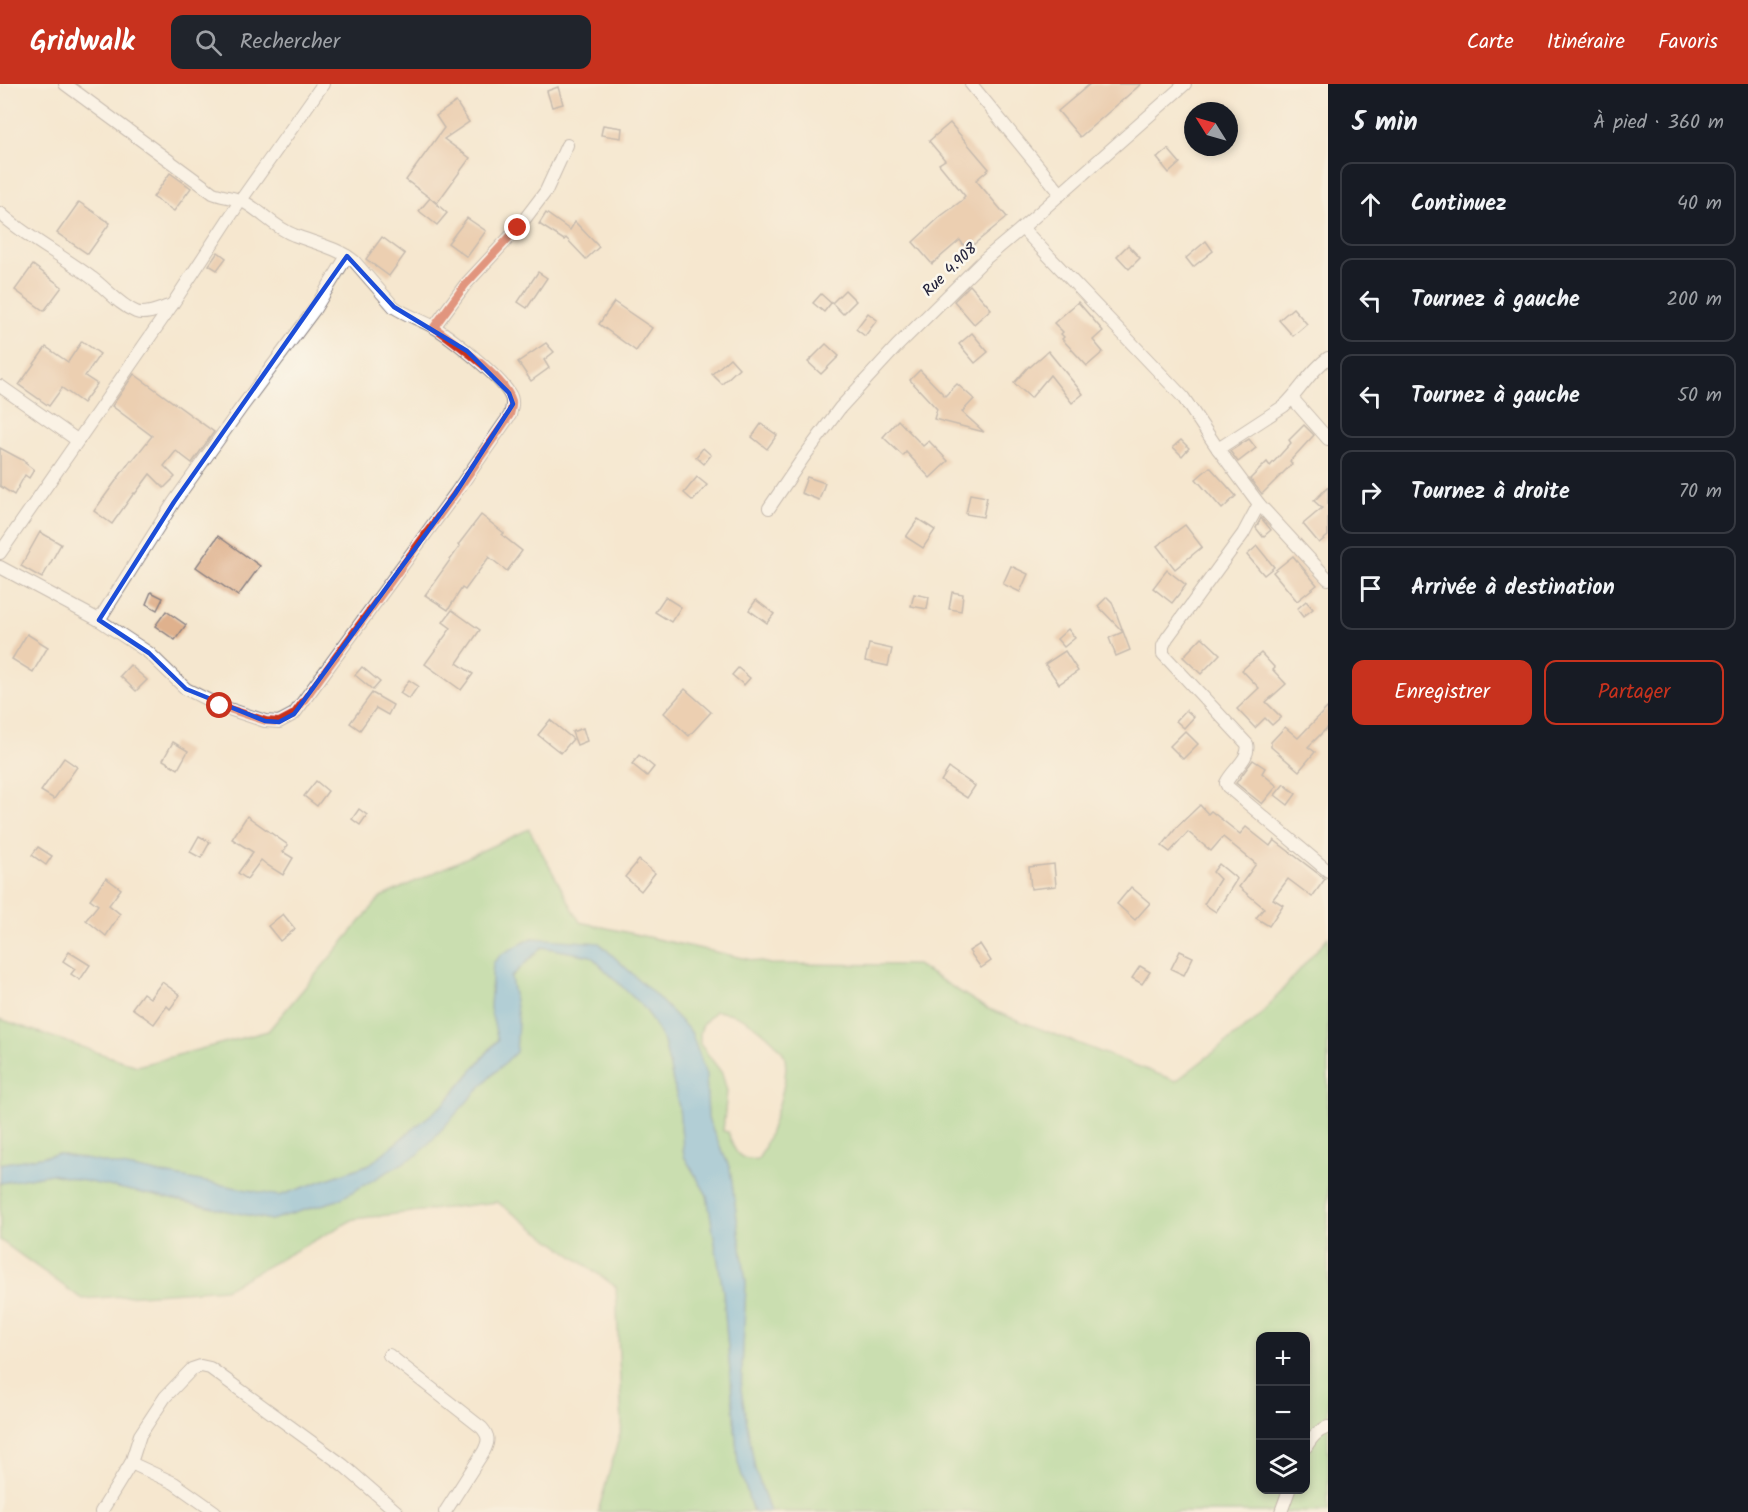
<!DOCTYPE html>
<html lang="fr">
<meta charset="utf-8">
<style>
:root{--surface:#171b24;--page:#20242c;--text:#f1f3f6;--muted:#9ea1a6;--line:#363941;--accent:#c8321e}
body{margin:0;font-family:Kalam,sans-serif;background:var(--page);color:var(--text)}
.controls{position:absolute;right:18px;bottom:18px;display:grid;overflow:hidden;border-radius:12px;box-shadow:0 3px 9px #0003}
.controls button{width:54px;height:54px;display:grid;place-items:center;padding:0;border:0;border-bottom:2px solid var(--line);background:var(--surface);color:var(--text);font:30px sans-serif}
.compass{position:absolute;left:1184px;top:18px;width:54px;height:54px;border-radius:50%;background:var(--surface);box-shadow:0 3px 9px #0003;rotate:307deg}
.stop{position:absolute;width:18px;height:18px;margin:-14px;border:4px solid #c8321e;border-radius:50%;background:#fff}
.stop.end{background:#c8321e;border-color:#fff;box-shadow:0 2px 6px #0008}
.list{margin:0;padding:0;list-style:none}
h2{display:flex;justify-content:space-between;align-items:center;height:78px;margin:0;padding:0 24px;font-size:26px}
h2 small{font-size:20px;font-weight:400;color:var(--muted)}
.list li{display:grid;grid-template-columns:39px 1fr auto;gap:18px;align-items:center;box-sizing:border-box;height:84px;margin:0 12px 12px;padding:0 12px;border:2px solid var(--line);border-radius:12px}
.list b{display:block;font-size:22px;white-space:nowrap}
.list em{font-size:20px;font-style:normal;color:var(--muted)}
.actions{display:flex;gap:12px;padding:18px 24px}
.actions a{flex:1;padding:14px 0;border:2px solid var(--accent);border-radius:12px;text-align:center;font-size:21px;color:var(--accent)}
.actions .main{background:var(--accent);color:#fff}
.icon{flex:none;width:33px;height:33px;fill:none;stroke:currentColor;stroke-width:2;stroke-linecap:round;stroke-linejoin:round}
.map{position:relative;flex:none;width:1328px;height:1428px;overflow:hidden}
header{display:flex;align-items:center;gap:36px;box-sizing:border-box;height:84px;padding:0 30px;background:var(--accent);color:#fff}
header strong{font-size:28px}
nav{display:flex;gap:33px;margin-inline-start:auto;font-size:21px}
.search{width:420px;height:54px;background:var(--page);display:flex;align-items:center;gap:15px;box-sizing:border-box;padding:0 21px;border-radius:12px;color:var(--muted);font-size:22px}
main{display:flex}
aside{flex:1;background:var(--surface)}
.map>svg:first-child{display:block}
</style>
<header>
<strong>Gridwalk</strong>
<div class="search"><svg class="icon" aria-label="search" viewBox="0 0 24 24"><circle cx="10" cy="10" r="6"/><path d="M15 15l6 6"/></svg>Rechercher</div>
<nav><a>Carte</a><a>Itinéraire</a><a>Favoris</a></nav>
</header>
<main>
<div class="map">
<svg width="1328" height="1428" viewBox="0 0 1328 1428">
<rect width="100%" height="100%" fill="#fbf7ec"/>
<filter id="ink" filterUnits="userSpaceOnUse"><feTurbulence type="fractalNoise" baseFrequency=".0167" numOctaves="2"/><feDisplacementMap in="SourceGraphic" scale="12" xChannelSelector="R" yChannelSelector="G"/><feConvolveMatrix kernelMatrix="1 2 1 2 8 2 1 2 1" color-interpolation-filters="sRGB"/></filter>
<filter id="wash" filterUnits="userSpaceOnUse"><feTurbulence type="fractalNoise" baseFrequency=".008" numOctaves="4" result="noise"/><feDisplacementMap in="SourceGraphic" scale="24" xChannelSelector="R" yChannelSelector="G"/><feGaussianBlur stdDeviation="1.35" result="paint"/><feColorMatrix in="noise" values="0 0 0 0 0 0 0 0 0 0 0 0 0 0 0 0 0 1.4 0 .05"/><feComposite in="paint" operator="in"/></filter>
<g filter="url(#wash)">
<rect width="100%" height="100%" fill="#f5e7cf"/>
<g fill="#94d389" stroke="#5b7a62" stroke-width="1.5" fill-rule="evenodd">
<path d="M529,745L580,838L770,880L917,881L986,924L1176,997L1258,934L1328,853V1428H770L755,1385L741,1306L746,1199L730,1085L708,1035L706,991L691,948L657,913L599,859L532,855L502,870L493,879L490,924L498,955L445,1019L370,1080L279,1112L58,1070L0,1080V935L137,982L268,947L381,813ZM715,927C736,929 745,934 762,947C769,953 780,962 784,971C792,992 771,1045 763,1067L758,1075C737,1078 733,1064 728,1048L723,1047L727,1007L722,989L700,960V949L703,940ZM1260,1252H1306V1406H1260Z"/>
<path d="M542,863L591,872L646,926L664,958L679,1023L684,1072L707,1111L723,1207L738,1378L753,1428H598L622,1343L616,1203L497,1118L354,1135L225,1205L82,1215L0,1156V1099L51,1090L271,1136L338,1116L488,995L516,968L518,936L511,893Z"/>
</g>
<path fill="#60b0db" stroke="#41698b" stroke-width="1.5" d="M532,854L599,859L657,913L691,948L706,991L708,1035L730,1085L746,1199L741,1306L755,1385L770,1428H753L738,1378L723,1207L707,1111L684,1072L679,1023L664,958L646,926L591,872L542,863L511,893L518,936L516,968L488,995L419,1070L338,1116L271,1136L51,1090L0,1099V1080L58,1070L279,1112L370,1080L445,1019L498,956L490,924L493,879L502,870Z"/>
<g id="blocks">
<g fill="#dfb18d">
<path d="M1090,0H1141L1080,53L1058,27Z"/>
<path d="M558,3L563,20L552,23L547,7Z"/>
<path d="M456,18L469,38L444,55L470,74L437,119L406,96L444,44L436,32Z"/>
<path d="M950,39L989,85L976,96L1007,133L967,166L960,156L932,180L913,158L941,132L964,115L963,114L965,112L939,80L945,76L929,57Z"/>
<path d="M603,41L622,44L621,54L601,51Z"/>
<path d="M1168,65L1180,79L1169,89L1157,74Z"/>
<path d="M170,89L191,104L174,127L153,113Z"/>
<path d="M430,114L447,129L437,141L419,127Z"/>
<path d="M79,118L110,139L88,170L57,149Z"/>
<path d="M546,129L570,146L575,138L599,163L586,175L566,154L564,156L539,140Z"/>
<path d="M467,134L486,147L467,173L448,159Z"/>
<path d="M382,153L405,170L389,192L366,175Z"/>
<path d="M1206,157L1213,167L1193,183L1186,174Z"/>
<path d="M1128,161L1140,174L1129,185L1117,172Z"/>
<path d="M218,168L226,174L217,186L209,181Z"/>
<path d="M33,181L62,203L44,227L15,206Z"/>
<path d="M538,188L547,194L527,224L518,218Z"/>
<path d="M970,201L991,225L974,240L954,217Z"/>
<path d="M845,206L856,217L843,230L832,219Z"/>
<path d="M821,210L831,219L824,228L813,219Z"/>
<path d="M614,218L652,244L636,267L599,240Z"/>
<path d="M1078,218L1103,247L1093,256L1103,268L1087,282L1062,255L1064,253L1061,250L1063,248L1054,239Z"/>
<path d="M1293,224L1307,240L1293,252L1279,236Z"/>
<path d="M868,229L877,236L865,252L856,245Z"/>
<path d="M972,249L988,268L975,279L959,260Z"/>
<path d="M82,257L100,270L85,292L97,300L83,319L62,304L49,322L19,301L46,263L68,278Z"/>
<path d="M546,259L554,268L544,276L549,284L531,297L518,278Z"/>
<path d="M826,260L839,272L821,290L808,278Z"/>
<path d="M1048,267L1083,310L1072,319L1050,291L1031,314L1014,299L1029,282L1030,283Z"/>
<path d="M730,274L739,284L722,300L712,290Z"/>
<path d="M920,286L945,312L957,300L974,315L962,328L984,348L934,335L937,325L910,296Z"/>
<path d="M134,290L214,348L192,379L176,367L164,382L175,393L164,404L150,390L135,410L134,409L112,440L94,427L131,376L132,377L152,352L112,322Z"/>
<path d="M898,336L923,362L929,357L948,377L930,394L906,368L903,372L883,353Z"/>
<path d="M761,340L777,351L767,365L752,353Z"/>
<path d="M1304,341L1314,351L1290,377L1292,380L1262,410L1250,395L1267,378L1270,382L1291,359L1289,356Z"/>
<path d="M1249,355L1256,364L1238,378L1230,367Z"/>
<path d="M1181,356L1189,364L1182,372L1173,363Z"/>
<path d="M0,364L26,378L25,379L34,386L29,394L25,391L14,411L0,402Z"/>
<path d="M703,364L711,371L704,380L696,373Z"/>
<path d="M1210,383L1236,412L1222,425L1196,395Z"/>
<path d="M697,393L707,401L693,417L684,409Z"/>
<path d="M807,393L825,399L819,416L801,409Z"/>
<path d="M1328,403V452L1319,459L1303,440L1322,424L1314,417Z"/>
<path d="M970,410L987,413L983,433L966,430Z"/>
<path d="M481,431L504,449L502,451L522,467L507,487L489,473L465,506L462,504L448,526L425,511L460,462L458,461Z"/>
<path d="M1261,434L1271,446L1263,453L1256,444Z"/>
<path d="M918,435L935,446L923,464L906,453Z"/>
<path d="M1185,441L1202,463L1175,485L1157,462Z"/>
<path d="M40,448L61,460L42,494L21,482Z"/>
<path d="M218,452L260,482L238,512L196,483Z"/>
<path d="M1257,462L1274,483L1264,491L1247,471Z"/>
<path d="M1293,472L1317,501L1297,517L1273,488Z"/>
<path d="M1011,482L1028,490L1020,508L1003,500Z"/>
<path d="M1167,486L1186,501L1172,519L1153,504Z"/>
<path d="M151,508L163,514L157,526L146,520Z"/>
<path d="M952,508L963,510L961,527L949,525Z"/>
<path d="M914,510L929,513L927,525L911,522Z"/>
<path d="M665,513L681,523L671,538L655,528Z"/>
<path d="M1107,513L1112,518L1130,566L1116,572L1109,554L1123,548L1098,522Z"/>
<path d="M756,516L774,530L767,539L749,526Z"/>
<path d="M1306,517L1313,525L1303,533L1297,525Z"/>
<path d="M452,526L480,546L457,579L473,590L461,606L425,580L451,544L443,538Z"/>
<path d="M166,527L186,541L175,556L155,542Z"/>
<path d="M1068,545L1075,554L1064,563L1057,555Z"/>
<path d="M27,550L48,563L33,588L12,575Z"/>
<path d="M1202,553L1220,570L1201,590L1183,573Z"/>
<path d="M869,560L892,565L888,582L865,577Z"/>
<path d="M1065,567L1078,587L1059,600L1045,580Z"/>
<path d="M1261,569L1275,584L1273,586L1286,600L1266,618L1281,633L1272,641L1265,634L1255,644L1237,625L1259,604L1242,586Z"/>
<path d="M130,581L147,596L136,607L120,592Z"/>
<path d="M362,583L380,598L373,606L355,591Z"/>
<path d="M738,584L750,594L744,601L732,591Z"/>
<path d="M409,596L418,602L409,615L400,609Z"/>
<path d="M685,605L711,628L689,652L664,629Z"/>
<path d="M372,609L393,621L388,631L376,624L360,646L350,639Z"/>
<path d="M1328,623V643L1308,663L1315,668L1299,687L1271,663V658L1285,643L1298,654Z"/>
<path d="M1186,626L1194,633L1184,644L1176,637Z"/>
<path d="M550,636L573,655L561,669L538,651Z"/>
<path d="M583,644L587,657L577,661L572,648Z"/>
<path d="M1185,647L1198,660L1183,675L1170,662Z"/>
<path d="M173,658L188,667L178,685L163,676Z"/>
<path d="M639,671L654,683L647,692L632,680Z"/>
<path d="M64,674L77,683L54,715L41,707Z"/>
<path d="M1253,676L1265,684L1262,689L1277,702L1262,720L1236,699Z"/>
<path d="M949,684L975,702L967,714L941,697Z"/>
<path d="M316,697L328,707L317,722L304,712Z"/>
<path d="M1284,700L1296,710L1288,721L1275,711Z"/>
<path d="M1200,721L1208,730L1211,727L1240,750L1246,743L1270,762L1274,756L1325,795L1312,813L1288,795L1273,815L1283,821L1269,842L1256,834L1264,824L1239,803L1256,780L1223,753L1211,767L1188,748L1170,768L1162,762L1177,743Z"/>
<path d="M359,725L367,731L360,741L352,735Z"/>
<path d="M247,732L288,761L283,768L293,774L283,791L267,781L261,776L247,795L238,789L253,768L232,755Z"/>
<path d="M199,752L210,758L201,774L190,768Z"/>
<path d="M38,763L52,772L46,781L32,771Z"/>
<path d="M639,776L655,789L641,807L625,793Z"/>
<path d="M1054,780L1056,802L1031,805L1029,783Z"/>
<path d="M1219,780L1237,795L1216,828L1204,820L1220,795L1213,788Z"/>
<path d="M106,794L121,805L109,821L120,830L106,852L86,836L98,821L90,815Z"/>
<path d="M1131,803L1150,819L1135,836L1117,820Z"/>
<path d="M283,830L295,845L280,857L268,842Z"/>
<path d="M980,860L991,877L981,884L969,867Z"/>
<path d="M1180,867L1193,873L1184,891L1171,885Z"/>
<path d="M69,868L90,881L80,896L71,890L75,885L63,877Z"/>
<path d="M1140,882L1150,888L1142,900L1132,894Z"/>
<path d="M162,898L180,911L170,925L167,922L154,940L132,924L143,909L150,914Z"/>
</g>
</g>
</g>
<g filter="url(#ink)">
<use href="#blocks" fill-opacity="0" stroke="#8c8485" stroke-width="1.5"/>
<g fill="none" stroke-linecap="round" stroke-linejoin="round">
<g stroke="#8c8485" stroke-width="14">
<g id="street">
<path d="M971,0L1061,110"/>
<path d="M0,129C27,154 62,171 92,194C106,204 119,221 136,228C146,232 161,224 172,221"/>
<path d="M1022,144L1183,313L1218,365L1259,420L1328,495"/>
<path d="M434,243L465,201L518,144L546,107L567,61"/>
<path d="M0,302L77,356"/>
<path d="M1292,314L1328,355"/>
<path d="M1218,365L1284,322C1301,306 1309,288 1328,274"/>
<path d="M1259,420L1243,450L1167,554L1163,562V570L1247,660C1251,674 1232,686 1226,699L1228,703L1328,787"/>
<path d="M769,424L803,374L840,324L897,262L985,175L1022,144L1185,0"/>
<path d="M0,469L172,221L241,116L323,0"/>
<path d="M0,483L99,536L149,569L186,605L220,622L265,637L279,638L294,630L455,410L510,331C512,323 514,316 509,309C499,292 449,251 432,242C419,235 406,231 394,223L354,177C336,163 314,159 294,151C275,144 261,127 244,118C235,113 222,113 213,109L65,0"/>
<path d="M99,536L174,418L241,324L314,226L347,172"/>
<path d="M389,1271L482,1344C489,1352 489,1357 484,1367L445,1428"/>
<path d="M1306,1363C1312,1353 1317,1347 1328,1343"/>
<path d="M131,1379L174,1399L215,1428"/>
<path d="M101,1428L131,1379L140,1351L165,1313L192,1285L201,1282L210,1284L343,1381L397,1428"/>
<path d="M1281,1428L1289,1406"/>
</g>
</g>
<use href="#street" stroke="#fff" stroke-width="12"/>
</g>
</g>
<g fill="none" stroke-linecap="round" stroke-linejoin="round" filter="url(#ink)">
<path stroke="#c8321e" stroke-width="8" d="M220,622L266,637L279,638L294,630L455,410L510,331C511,326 513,322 512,317C507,295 453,257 434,243L465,201L518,144"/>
</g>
<path d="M0 0H1328V1428H0ZM347,172L394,223L467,267L509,309L513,320L455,410L294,630L279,638L265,637L186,605L149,569L99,536L174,418Z" fill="#f5e7cf" fill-opacity=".55" fill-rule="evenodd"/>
<path fill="none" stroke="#1d4ed8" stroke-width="4.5" stroke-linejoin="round" d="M347,172L394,223L467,267L509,309L513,320L455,410L294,630L279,638L265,637L186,605L149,569L99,536L174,418Z"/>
<g text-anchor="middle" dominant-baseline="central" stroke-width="5" stroke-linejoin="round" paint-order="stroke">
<g font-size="16" fill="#22223b" stroke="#fbf7ec">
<text transform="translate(950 186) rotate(-44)">Rue 4.908</text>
</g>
</g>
</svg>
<div class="controls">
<button>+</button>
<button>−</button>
<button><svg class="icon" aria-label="layers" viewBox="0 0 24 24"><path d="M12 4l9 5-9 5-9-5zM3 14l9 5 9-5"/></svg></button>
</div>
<svg class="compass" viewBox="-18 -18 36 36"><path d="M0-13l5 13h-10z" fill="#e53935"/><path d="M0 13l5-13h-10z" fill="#9ea1a6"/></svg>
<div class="stop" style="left:220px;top:622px"></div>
<div class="stop end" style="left:518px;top:144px"></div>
</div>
<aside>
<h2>5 min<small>À pied · 360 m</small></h2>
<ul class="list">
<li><svg class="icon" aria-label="ahead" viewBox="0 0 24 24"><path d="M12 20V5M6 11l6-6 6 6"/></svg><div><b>Continuez</b></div><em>40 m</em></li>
<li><svg class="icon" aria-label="left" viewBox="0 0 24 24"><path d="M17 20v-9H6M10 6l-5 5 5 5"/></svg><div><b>Tournez à gauche</b></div><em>200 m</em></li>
<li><svg class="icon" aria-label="left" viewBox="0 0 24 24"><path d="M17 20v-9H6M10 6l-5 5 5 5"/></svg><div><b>Tournez à gauche</b></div><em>50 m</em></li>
<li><svg class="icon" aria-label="right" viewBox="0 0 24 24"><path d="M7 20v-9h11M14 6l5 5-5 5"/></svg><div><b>Tournez à droite</b></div><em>70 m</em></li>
<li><svg class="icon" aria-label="arrive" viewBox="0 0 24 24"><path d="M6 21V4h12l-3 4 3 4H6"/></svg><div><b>Arrivée à destination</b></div></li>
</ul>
<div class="actions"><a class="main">Enregistrer</a><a>Partager</a></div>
</aside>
</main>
